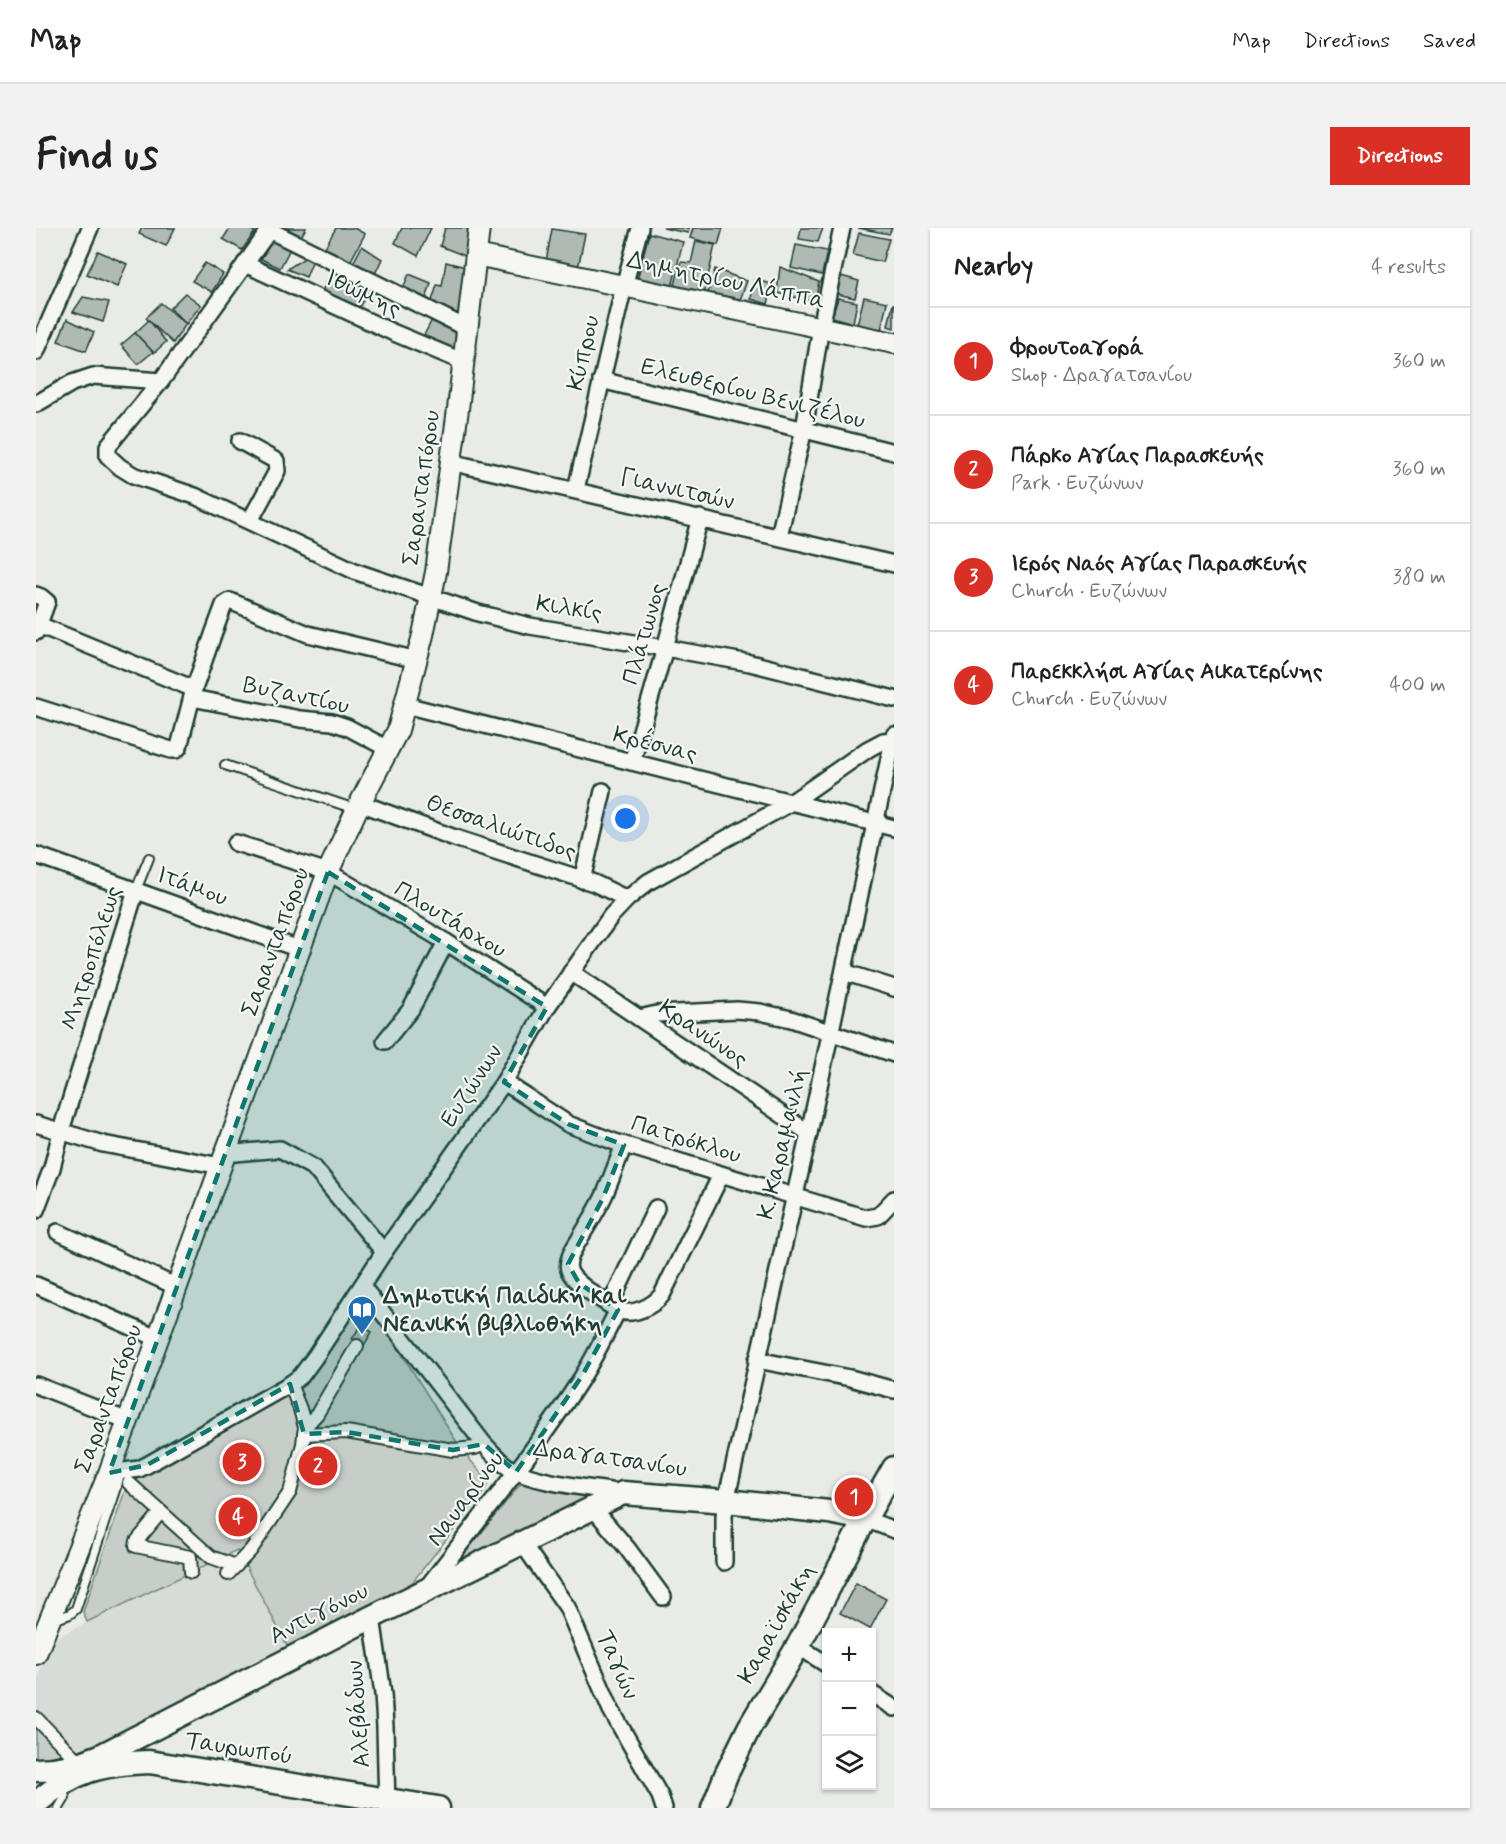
<!DOCTYPE html>
<meta charset="utf-8">
<style>
:root{--surface:#fff;--page:#f2f2f2;--text:#202124;--muted:#757577;--line:#e0e0e0;--accent:#d93025}
body{margin:0;font-family:Mynerve,sans-serif;background:var(--page);color:var(--text)}
.controls{position:absolute;right:18px;bottom:18px;display:grid;overflow:hidden;border-radius:0px;box-shadow:0 2px 4px #0004}
.controls button{width:54px;height:54px;display:grid;place-items:center;padding:0;border:0;border-bottom:2px solid var(--line);background:var(--surface);color:var(--text);font:30px sans-serif}
.you{position:absolute;left:590px;top:591px;width:21px;height:21px;margin:-15px;border:4px solid #fff;border-radius:50%;background:#1a73e8;box-shadow:0 0 0 9px #1a73e833}
.badge{display:grid;place-items:center;width:39px;height:39px;border-radius:50%;background:var(--accent);color:#fff;font-size:20px;font-weight:700}
.pin{position:absolute;translate:-50% -50%;border:3px solid #fff;box-shadow:0 2px 6px #0006}
.list{margin:0;padding:0;list-style:none}
h2{display:flex;justify-content:space-between;align-items:center;height:78px;margin:0;padding:0 24px;font-size:26px}
h2 small{font-size:20px;font-weight:400;color:var(--muted)}
.list li{display:grid;grid-template-columns:39px 1fr auto;gap:18px;align-items:center;box-sizing:border-box;height:108px;padding:0 24px;border-top:2px solid var(--line)}
.list b{display:block;font-size:22px;white-space:nowrap}
.list p{margin:0;font-size:20px;white-space:nowrap;color:var(--muted)}
.list em{font-size:20px;font-style:normal;color:var(--muted)}
.icon{flex:none;width:33px;height:33px;fill:none;stroke:currentColor;stroke-width:2;stroke-linecap:round;stroke-linejoin:round}
.map{position:relative;flex:none;width:858px;height:1580px;overflow:hidden;border-radius:0px}
header{display:flex;align-items:center;gap:36px;box-sizing:border-box;height:84px;padding:0 30px;background:var(--surface);border-bottom:2px solid var(--line)}
header strong{font-size:28px}
nav{display:flex;gap:33px;margin-inline-start:auto;font-size:21px}
.intro{display:flex;align-items:center;justify-content:space-between;box-sizing:border-box;height:144px;padding:0 36px}
h1{margin:0;font-size:42px}
.button{padding:15px 27px;border-radius:0px;background:var(--accent);color:#fff;font-size:21px;font-weight:700}
main{display:flex;gap:36px;padding:0 36px}
aside{flex:1;background:var(--surface);border-radius:0px;box-shadow:0 2px 4px #0004}
.map>svg:first-child{display:block}
</style>
<header>
<strong>Map</strong>
<nav><a>Map</a><a>Directions</a><a>Saved</a></nav>
</header>
<div class="intro"><h1>Find us</h1><a class="button">Directions</a></div>
<main>
<div class="map">
<svg width="858" height="1580" viewBox="0 0 858 1580">
<rect width="100%" height="100%" fill="#e9ebe7"/>
<filter id="ink" filterUnits="userSpaceOnUse"><feTurbulence type="fractalNoise" baseFrequency=".0167" numOctaves="2"/><feDisplacementMap in="SourceGraphic" scale="12" xChannelSelector="R" yChannelSelector="G"/><feConvolveMatrix kernelMatrix="1 2 1 2 8 2 1 2 1" color-interpolation-filters="sRGB"/></filter>
<g filter="url(#ink)">
<path fill="#d8dcd8" d="M185,1330L193,1347L209,1338L253,1421L37,1526L0,1487V1454L15,1412Z"/>
<g fill="#c7cec9" stroke="#73867e" stroke-width="1.5">
<path d="M329,1080L339,1087L349,1099L427,1224L451,1251V1258L444,1269L367,1366L253,1421L201,1322L51,1394L47,1384L91,1257L266,1158L318,1083Z"/>
<path d="M488,1254L548,1262L555,1267L557,1271L418,1339L482,1259Z"/>
<path d="M0,1493L39,1532H0Z"/>
</g>
<g fill="#b0bab5" stroke="#1f3d34" stroke-width="1.5">
<path d="M106,0H139L130,18L103,6Z"/>
<path d="M194,0H212L219,4L206,22L187,11Z"/>
<path d="M245,0H270L263,12Z"/>
<path d="M300,0H318L329,6L314,34L288,21Z"/>
<path d="M366,0H395L382,28L359,15Z"/>
<path d="M409,0H430L437,2L434,30L404,18Z"/>
<path d="M627,0H653L652,5Z"/>
<path d="M657,0H687L682,17L654,10Z"/>
<path d="M765,0H787L782,14L763,11Z"/>
<path d="M822,0H856L853,6Z"/>
<path d="M516,1L549,6L542,40L510,33Z"/>
<path d="M613,5L647,14L636,59L601,52Z"/>
<path d="M823,5L853,11L846,34L817,27Z"/>
<path d="M239,8L256,17L244,40L225,31Z"/>
<path d="M660,13L679,17L668,67L638,60L645,34L655,35Z"/>
<path d="M760,17L791,23L786,47L755,40Z"/>
<path d="M326,18L346,31L337,50L315,39Z"/>
<path d="M62,23L91,36L81,59L51,46Z"/>
<path d="M273,27L278,29L270,49L251,41Z"/>
<path d="M410,34L434,40L426,88L395,76L401,57L406,58Z"/>
<path d="M169,35L187,46L176,64L156,53Z"/>
<path d="M744,39L783,54L779,74L741,65Z"/>
<path d="M298,40L335,58L324,79L286,63Z"/>
<path d="M679,41L711,53L703,75L671,68Z"/>
<path d="M373,46L395,55L389,75L365,65Z"/>
<path d="M805,48L823,53L819,70L801,66Z"/>
<path d="M718,52L737,56L732,76L715,71Z"/>
<path d="M149,65L165,77L150,96L134,80Z"/>
<path d="M47,69L73,74L67,94L37,84Z"/>
<path d="M828,69L851,74L845,102L821,97Z"/>
<path d="M802,70L821,74L817,95L796,89Z"/>
<path d="M125,75L150,96L137,115L110,90Z"/>
<path d="M857,76H858V100L852,98Z"/>
<path d="M398,88L425,104L421,122L386,111Z"/>
<path d="M31,91L58,104L50,123L22,113Z"/>
<path d="M113,92L130,114L118,125L99,105Z"/>
<path d="M99,105L117,124L102,136L85,117Z"/>
<path d="M325,1097L336,1104L327,1119L316,1111Z"/>
<path d="M820,1355L850,1371L834,1401L804,1385Z"/>
</g>
<g fill="none" stroke-linecap="round" stroke-linejoin="round">
<g stroke="#1f3d34" stroke-width="12">
<g id="service">
<path d="M189,537L319,581"/>
<path d="M100,662L113,630"/>
<path d="M17,1392L34,1386L40,1381L85,1244"/>
<path d="M23,1580L29,1570L27,1560"/>
</g>
</g>
<g stroke="#1f3d34" stroke-width="16">
<g id="pedestrian">
<path d="M269,1199L281,1186L321,1118"/>
<path d="M268,1206L310,1204L417,1222L439,1220L448,1216"/>
<path d="M93,1255L175,1329L200,1338"/>
<path d="M125,1284L101,1313L100,1318L154,1329L155,1344"/>
<path d="M192,1346L215,1322L254,1264L267,1216L269,1199L264,1181L254,1156"/>
<path d="M0,1490L45,1536"/>
</g>
</g>
<g stroke="#1f3d34" stroke-width="20">
<g id="minor">
<path d="M233,2L432,101"/>
<path d="M209,36L356,104L428,134"/>
<path d="M0,124L54,0"/>
<path d="M565,152L858,224"/>
<path d="M125,153L72,218V228L84,239L97,247L159,268L321,344L442,385L494,398L629,420L714,435L858,471"/>
<path d="M0,176L36,155L57,148L125,153L235,0"/>
<path d="M204,213L240,233L241,243L214,293"/>
<path d="M414,234L858,336"/>
<path d="M540,261L588,58L604,0"/>
<path d="M743,308L768,201L785,99L806,0"/>
<path d="M0,367L5,369L11,374L0,404"/>
<path d="M3,397L158,461"/>
<path d="M156,470L264,491L296,494L311,499L352,521"/>
<path d="M369,477L858,600"/>
<path d="M0,479L135,522H140L143,519L158,461L178,404L188,377L194,373L272,406L381,432"/>
<path d="M596,534L629,420L664,290"/>
<path d="M324,575L419,610L558,655L591,671"/>
<path d="M200,615L292,644L410,714L511,779"/>
<path d="M0,627L263,721"/>
<path d="M546,652L567,563"/>
<path d="M535,744L773,905"/>
<path d="M808,744L858,760"/>
<path d="M603,790L621,786L701,782L724,784L755,791L858,826"/>
<path d="M349,813L375,781L410,714"/>
<path d="M468,854L532,896L579,914L830,990L842,988L858,971"/>
<path d="M0,896L67,916L185,938"/>
<path d="M588,917C581,934 575,952 568,968C561,983 551,998 543,1012C538,1020 530,1032 533,1042C536,1054 570,1075 582,1082C596,1089 617,1078 626,1067L685,947"/>
<path d="M189,926L244,921L278,940L348,1024"/>
<path d="M0,982L16,940L27,896L100,662"/>
<path d="M22,1004L141,1059"/>
<path d="M0,1057L123,1111"/>
<path d="M326,1058L448,1216C456,1224 463,1233 472,1239C496,1255 557,1260 587,1265"/>
<path d="M574,1077L620,980"/>
<path d="M721,1132L814,1150L858,1162"/>
<path d="M0,1157L92,1193"/>
<path d="M73,1245L103,1241L111,1237L254,1156L265,1148L279,1129L348,1024L468,854L511,779L575,688L591,671L612,654L756,574L832,521L847,513L857,512"/>
<path d="M557,1280L591,1320L627,1369"/>
<path d="M829,1291L858,1302"/>
<path d="M486,1315L531,1379L575,1482L624,1568L628,1580"/>
<path d="M688,1334V1288L690,1273L773,905L858,507"/>
<path d="M392,1358C444,1290 499,1223 545,1151C559,1129 570,1105 582,1082"/>
<path d="M336,1389L347,1466L349,1499L351,1580"/>
<path d="M762,1418L790,1436"/>
<path d="M836,1466L858,1480"/>
</g>
</g>
<g stroke="#1f3d34" stroke-width="24">
<g id="tertiary">
<path d="M440,27L858,115"/>
<path d="M0,1426L73,1245L292,644L321,581L362,502L387,407L400,344L422,181L443,0"/>
</g>
</g>
<g stroke="#1f3d34" stroke-width="27">
<g id="secondary">
<path d="M0,1542C23,1542 43,1537 64,1528L336,1389L587,1265L690,1273L793,1284L829,1291"/>
<path d="M3,1573C39,1542 66,1536 113,1534L402,1580"/>
<path d="M677,1580L690,1547L713,1500L762,1418L829,1291L858,1240"/>
</g>
</g>
<use href="#service" stroke="#f6f6f2" stroke-width="8"/>
<use href="#pedestrian" stroke="#f6f6f2" stroke-width="12"/>
<use href="#minor" stroke="#f6f6f2" stroke-width="15"/>
<use href="#tertiary" stroke="#f6f6f2" stroke-width="20"/>
<use href="#secondary" stroke="#f6f6f2" stroke-width="22"/>
</g>
</g>
<path fill="#0f766e" fill-opacity="0.2" stroke="#0f766e" stroke-width="4.5" stroke-dasharray="12 8" stroke-linejoin="round" d="M292,644L511,779L468,854L532,896L588,917L567,970L532,1036L543,1055L582,1082L546,1148L480,1244L448,1216L417,1222L310,1204L268,1206L254,1156L111,1237L73,1245Z"/>
<defs>
<g id="library-pin" transform="scale(1.5)"><path d="M0 17L-7.5 6A9.5 9.5 0 1 1 7.5 6Z" fill="#1f6fb2" stroke="#f6f6f2"/><path d="M-6-4Q-3-5.5-.7-3.5V5Q-3 3-6 4ZM6-4Q3-5.5 .7-3.5V5Q3 3 6 4Z" fill="#fff"/></g>
</defs>
<g fill-rule="evenodd">
<use href="#library-pin" x="326" y="1082"/>
</g>
<g text-anchor="middle" dominant-baseline="central" stroke-width="4.5" stroke-linejoin="round" paint-order="stroke">
<g font-size="24" fill="#1f3d34" stroke="#f6f6f2">
<text transform="translate(690 53) rotate(12)">Δημητρίου Λάππα</text>
<text transform="translate(327 66) rotate(25)">Ιθώμης</text>
<text transform="translate(548 125) rotate(-77)">Κύπρου</text>
<text transform="translate(717 166) rotate(14)">Ελευθερίου Βενιζέλου</text>
<text transform="translate(386 260) rotate(-82)">Σαρανταπόρου</text>
<text transform="translate(641 262) rotate(13)">Γιαννιτσών</text>
<text transform="translate(533 381) rotate(9)">Κιλκίς</text>
<text transform="translate(609 406) rotate(-74)">Πλάτωνος</text>
<text transform="translate(260 468) rotate(12)">Βυζαντίου</text>
<text transform="translate(619 517) rotate(14)">Κρέσνας</text>
<text transform="translate(465 600) rotate(19)">Θεσσαλιώτιδος</text>
<text transform="translate(156 659) rotate(20)">Ιτάμου</text>
<text transform="translate(414 692) rotate(31)">Πλουτάρχου</text>
<text transform="translate(240 714) rotate(-70)">Σαρανταπόρου</text>
<text transform="translate(56 730) rotate(-72)">Μητροπόλεως</text>
<text transform="translate(667 806) rotate(34)">Κρανώνος</text>
<text transform="translate(436 858) rotate(-57)">Ευζώνων</text>
<text transform="translate(650 912) rotate(17)">Πατρόκλου</text>
<text transform="translate(747 916) rotate(-77)">Κ. Καραμανλή</text>
<text transform="translate(73 1171) rotate(-70)">Σαρανταπόρου</text>
<text transform="translate(574 1231) rotate(8)">Δραγατσανίου</text>
<text transform="translate(430 1271) rotate(-53)">Ναυαρίνου</text>
<text transform="translate(283 1386) rotate(-27)">Αντιγόνου</text>
<text transform="translate(741 1396) rotate(-61)">Καραϊσκάκη</text>
<text transform="translate(581 1437) rotate(67)">Ταγών</text>
<text transform="translate(323 1486) rotate(-94)">Αλεβάδων</text>
<text transform="translate(203 1521) rotate(9)">Ταυρωπού</text>
</g>
<g font-size="24" font-weight="bold" fill="#1f3d34" stroke="#f6f6f2" text-anchor="start">
<text x="347" y="1068">Δημοτική Παιδική και<tspan x="347" dy="28">Νεανική βιβλιοθήκη</tspan></text>
</g>
</g>
</svg>
<div class="controls">
<button>+</button>
<button>−</button>
<button><svg class="icon" aria-label="layers" viewBox="0 0 24 24"><path d="M12 4l9 5-9 5-9-5zM3 14l9 5 9-5"/></svg></button>
</div>
<div class="you"></div>
<div class="pin badge" style="left:818px;top:1269px">1</div>
<div class="pin badge" style="left:282px;top:1238px">2</div>
<div class="pin badge" style="left:206px;top:1234px">3</div>
<div class="pin badge" style="left:202px;top:1289px">4</div>
</div>
<aside>
<h2>Nearby<small>4 results</small></h2>
<ul class="list">
<li><span class="badge">1</span><div><b>Φρουτοαγορά</b><p>Shop · Δραγατσανίου</p></div><em>360 m</em></li>
<li><span class="badge">2</span><div><b>Πάρκο Αγίας Παρασκευής</b><p>Park · Ευζώνων</p></div><em>360 m</em></li>
<li><span class="badge">3</span><div><b>Ιερός Ναός Αγίας Παρασκευής</b><p>Church · Ευζώνων</p></div><em>380 m</em></li>
<li><span class="badge">4</span><div><b>Παρεκκλήσι Αγίας Αικατερίνης</b><p>Church · Ευζώνων</p></div><em>400 m</em></li>
</ul>
</aside>
</main>
